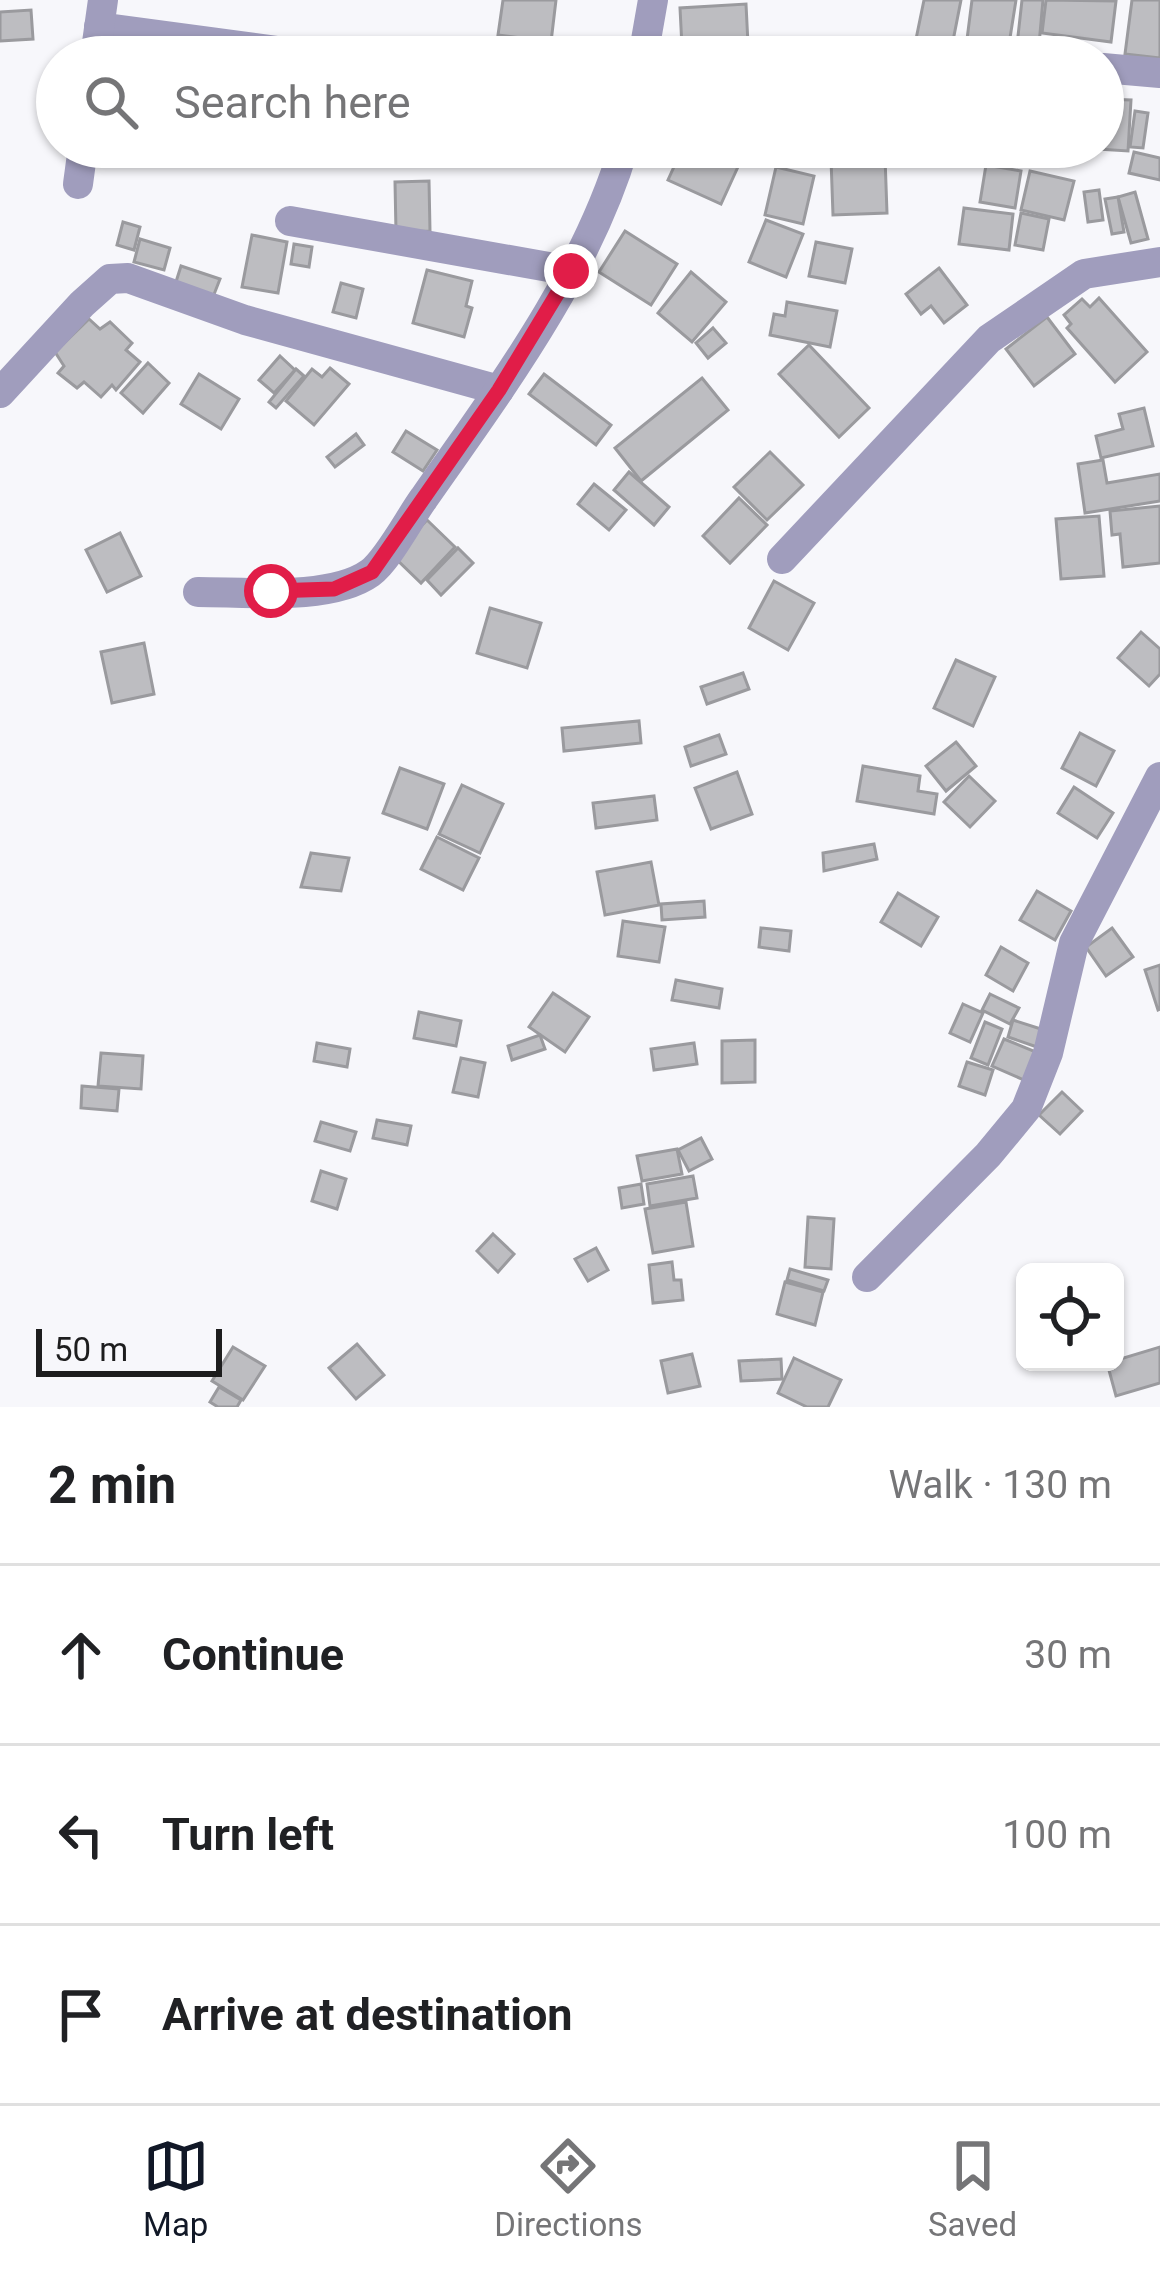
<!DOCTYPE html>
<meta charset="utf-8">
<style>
:root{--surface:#fff;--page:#f2f2f2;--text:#202124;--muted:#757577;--line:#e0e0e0;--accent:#111827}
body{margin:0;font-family:Roboto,sans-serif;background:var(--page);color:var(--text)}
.controls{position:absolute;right:36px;bottom:36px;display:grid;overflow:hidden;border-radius:18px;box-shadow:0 3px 9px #0004}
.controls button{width:108px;height:108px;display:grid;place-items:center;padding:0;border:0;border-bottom:3px solid var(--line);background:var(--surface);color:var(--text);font:60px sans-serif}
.scale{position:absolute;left:36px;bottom:30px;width:186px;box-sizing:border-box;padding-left:12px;border:6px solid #1d1d1e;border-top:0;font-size:33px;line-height:42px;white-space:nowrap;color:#1d1d1e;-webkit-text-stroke:9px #f7f7fb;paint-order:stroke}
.stop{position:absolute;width:36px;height:36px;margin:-27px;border:9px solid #e11d48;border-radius:50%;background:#fff}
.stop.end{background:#e11d48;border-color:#fff;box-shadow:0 3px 12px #0008}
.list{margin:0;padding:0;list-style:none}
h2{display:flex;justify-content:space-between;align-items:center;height:156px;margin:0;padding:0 48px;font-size:51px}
h2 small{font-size:39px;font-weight:400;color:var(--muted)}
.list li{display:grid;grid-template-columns:78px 1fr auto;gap:36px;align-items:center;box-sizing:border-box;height:180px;padding:0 48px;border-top:3px solid var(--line)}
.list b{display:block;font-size:45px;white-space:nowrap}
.list em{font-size:39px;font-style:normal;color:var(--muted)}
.icon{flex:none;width:66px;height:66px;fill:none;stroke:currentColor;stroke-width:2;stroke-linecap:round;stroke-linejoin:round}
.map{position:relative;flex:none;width:1160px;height:1407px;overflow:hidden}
.search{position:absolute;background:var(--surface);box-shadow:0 3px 9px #0004;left:36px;right:36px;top:36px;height:132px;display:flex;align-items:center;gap:30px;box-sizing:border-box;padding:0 42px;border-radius:66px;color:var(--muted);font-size:45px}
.sheet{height:696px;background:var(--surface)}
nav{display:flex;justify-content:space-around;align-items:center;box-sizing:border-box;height:168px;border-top:3px solid var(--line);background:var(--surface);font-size:33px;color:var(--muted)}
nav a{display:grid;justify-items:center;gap:6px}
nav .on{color:var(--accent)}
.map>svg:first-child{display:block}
</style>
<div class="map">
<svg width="1160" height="1407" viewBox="0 0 1160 1407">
<rect width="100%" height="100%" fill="#f7f7fb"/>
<g fill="#bdbdc1" stroke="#9a9a9e" stroke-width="3">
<path d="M503,0H556L551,42L498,35Z"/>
<path d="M924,0H961L951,51L915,44Z"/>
<path d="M972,0H1016L1010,38H1016L1014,57L965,55Z"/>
<path d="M1022,0H1043L1038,56L1016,54Z"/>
<path d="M1046,0L1116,1L1111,42L1042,33Z"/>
<path d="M1132,0H1160V58L1125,54Z"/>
<path d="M746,4L748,44L682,47L680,8Z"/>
<path d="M31,10L33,39L0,41V12Z"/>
<path d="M458,42L516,52L515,57H455Z"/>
<path d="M1103,99L1131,100L1128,151L1097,149L1103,147Z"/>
<path d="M1135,111L1148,113L1143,148L1130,147Z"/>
<path d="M683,147H747L721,204L668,180Z"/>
<path d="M1134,152L1160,158V180L1129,173Z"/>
<path d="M885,157L887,213L833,215L831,159Z"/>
<path d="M986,165L1021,171L1015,208L980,202Z"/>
<path d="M776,167L814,176L803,224L765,215Z"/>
<path d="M1030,171L1074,181L1064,220L1021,210Z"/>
<path d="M429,181L430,231L396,232L395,182Z"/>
<path d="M1099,190L1103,220L1088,222L1084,192Z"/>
<path d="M1135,192L1148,239L1131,243L1118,197Z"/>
<path d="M1118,197L1124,232L1112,234L1105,199Z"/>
<path d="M964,208L1013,214L1009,250L959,244Z"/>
<path d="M1021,213L1049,219L1043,250L1015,245Z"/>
<path d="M766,220L803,234L786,277L749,262Z"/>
<path d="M123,222L140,227L134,250L117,245Z"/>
<path d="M625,231L677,264L651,305L599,272Z"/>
<path d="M252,235L287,242L278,293L242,287Z"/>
<path d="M140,239L170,248L164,270L134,262Z"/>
<path d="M816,242L852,249L845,283L809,276Z"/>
<path d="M294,244L312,247L309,267L291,264Z"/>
<path d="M181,266L220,279L213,297L175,285Z"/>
<path d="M939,268L967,305L944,323L931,306L921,314L906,294Z"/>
<path d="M427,270L472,281L466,306L472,308L464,337L413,323Z"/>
<path d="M691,272L726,302L692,342L658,313Z"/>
<path d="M341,283L363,289L356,318L333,312Z"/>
<path d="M1099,298L1147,352L1115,382L1067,328L1071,324L1064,315L1082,299L1090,307Z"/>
<path d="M787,302L837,311L830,347L770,335L774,314L785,316Z"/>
<path d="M1047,317L1075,354L1034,386L1006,349Z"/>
<path d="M89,319L100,329L110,322L132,343L126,350L140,362L116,390L112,385L101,397L84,382L77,388L58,373L64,366L55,352Z"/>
<path d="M713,328L726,343L708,358L696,343Z"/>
<path d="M809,345L869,408L839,437L779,374Z"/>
<path d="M280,356L295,370L274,393L259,380Z"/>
<path d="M148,363L169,383L143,413L121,393Z"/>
<path d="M330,368L349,384L314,425L286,401L312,369L322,377Z"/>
<path d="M296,369L304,376L276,408L269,402Z"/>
<path d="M199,374L239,399L221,429L181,404Z"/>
<path d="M544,374L611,425L596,445L529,394Z"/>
<path d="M702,378L728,410L641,481L615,448Z"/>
<path d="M1144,408L1153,446L1101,458L1096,436L1123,429L1119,414Z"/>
<path d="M406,431L437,450L423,471L393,452Z"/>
<path d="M356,434L364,445L335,467L327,457Z"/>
<path d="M770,452L803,485L767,520L734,487Z"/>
<path d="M1103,460L1107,483L1160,474V501L1085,513L1078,464Z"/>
<path d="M629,472L669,507L654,525L614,490Z"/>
<path d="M594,484L626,510L609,530L578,504Z"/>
<path d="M739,498L767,525L730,563L703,536Z"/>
<path d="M1160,506V563L1123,567L1120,534L1112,535L1110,511Z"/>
<path d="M1099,516L1104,576L1061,579L1056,519Z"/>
<path d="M427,520L455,547L421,583L393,556Z"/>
<path d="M120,533L141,576L107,592L86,550Z"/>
<path d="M458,548L473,563L441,595L427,580Z"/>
<path d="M774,581L814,603L788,650L749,628Z"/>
<path d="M490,608L541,623L527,668L477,653Z"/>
<path d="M1141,632L1160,649V674L1149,686L1118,658Z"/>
<path d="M144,643L154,694L112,703L101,652Z"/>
<path d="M956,660L995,677L973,726L934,708Z"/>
<path d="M743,673L749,689L707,704L701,687Z"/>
<path d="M639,721L641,743L564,751L562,728Z"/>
<path d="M1080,733L1114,751L1096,786L1062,768Z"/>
<path d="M719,735L726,754L691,766L685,747Z"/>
<path d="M956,742L976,766L946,791L926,766Z"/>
<path d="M863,766L920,776L918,791L937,794L934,814L857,801Z"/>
<path d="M400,768L444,784L427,829L383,813Z"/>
<path d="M737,772L752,814L711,829L695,788Z"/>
<path d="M969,776L995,801L970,827L944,802Z"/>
<path d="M462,785L503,804L480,853L439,834Z"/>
<path d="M1074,787L1113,813L1097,838L1058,813Z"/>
<path d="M654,796L657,820L596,828L593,803Z"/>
<path d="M437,837L479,858L463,890L421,869Z"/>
<path d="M874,844L877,859L824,871L823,853Z"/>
<path d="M311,853L349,858L341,891L301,887Z"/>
<path d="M651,862L659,905L605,915L597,872Z"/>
<path d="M1037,891L1071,911L1055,940L1020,920Z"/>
<path d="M898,893L938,917L921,946L881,922Z"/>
<path d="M704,901L705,917L662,920L661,904Z"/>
<path d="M623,921L665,927L659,962L618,956Z"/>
<path d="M761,928L791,931L789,951L759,947Z"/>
<path d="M1112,928L1133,957L1106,976L1086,947Z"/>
<path d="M1001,947L1028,963L1013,991L986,975Z"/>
<path d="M1160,965V1009L1158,1010L1145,970Z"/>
<path d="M676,980L722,989L719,1008L672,1000Z"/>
<path d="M553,993L589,1017L565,1052L529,1027Z"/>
<path d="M990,994L1019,1008L1010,1024L982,1010Z"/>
<path d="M963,1004L983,1013L970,1042L950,1033Z"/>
<path d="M419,1012L461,1021L456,1046L414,1038Z"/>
<path d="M1013,1020L1044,1030L1037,1047L1008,1037Z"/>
<path d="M985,1022L1002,1029L988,1065L971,1058Z"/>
<path d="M540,1035L545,1049L512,1060L508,1046Z"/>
<path d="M1004,1039L1036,1052L1024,1080L992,1066Z"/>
<path d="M755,1040V1082L722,1083V1041Z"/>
<path d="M317,1043L350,1049L347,1067L314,1061Z"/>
<path d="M694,1043L697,1064L654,1070L651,1049Z"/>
<path d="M101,1053L143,1056L141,1089L98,1086Z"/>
<path d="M461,1058L485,1063L478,1097L453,1092Z"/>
<path d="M967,1062L993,1070L985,1095L959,1086Z"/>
<path d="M82,1086L119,1089L117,1111L81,1108Z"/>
<path d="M1062,1092L1082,1111L1060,1134L1039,1115Z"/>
<path d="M377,1120L411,1126L407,1145L373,1138Z"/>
<path d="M321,1122L356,1132L350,1151L315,1141Z"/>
<path d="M701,1138L712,1159L689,1171L678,1150Z"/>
<path d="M677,1149L682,1174L642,1181L637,1156Z"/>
<path d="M321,1171L346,1179L337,1209L312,1201Z"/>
<path d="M693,1176L697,1198L650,1206L647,1184Z"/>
<path d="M641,1184L644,1204L622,1208L619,1188Z"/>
<path d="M686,1202L693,1246L653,1253L645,1209Z"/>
<path d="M808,1217L834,1219L831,1269L805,1267Z"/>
<path d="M493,1234L514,1254L498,1272L477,1251Z"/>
<path d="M596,1248L608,1270L588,1281L575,1259Z"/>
<path d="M672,1262L674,1280H681L683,1300L653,1303L649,1265Z"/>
<path d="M790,1269L828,1280L824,1291L787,1280Z"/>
<path d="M785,1282L823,1292L815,1325L777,1314Z"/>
<path d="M357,1344L384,1375L356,1399L329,1368Z"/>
<path d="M233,1347L265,1366L243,1400L212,1381Z"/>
<path d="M1160,1347V1383L1116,1396L1107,1363Z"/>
<path d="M692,1354L700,1386L668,1393L661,1361Z"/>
<path d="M794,1358L841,1380L828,1407H807L778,1393Z"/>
<path d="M781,1359L782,1379L741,1381L739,1361Z"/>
<path d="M219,1387L241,1400L237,1407H218L210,1402Z"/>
</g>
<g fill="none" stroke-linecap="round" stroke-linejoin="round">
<g stroke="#a09dbd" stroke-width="30">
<path d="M99,27L322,57"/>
<path d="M95,57L103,0"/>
<path d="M643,57L653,0"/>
<path d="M1103,68L1160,73"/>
<path d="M78,184L83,147"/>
<path d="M290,221L571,271"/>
<path d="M0,393L82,304L110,279L128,278L245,320L499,390"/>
<path d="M782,559L989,339L1084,274L1160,262"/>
<path d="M198,592C246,592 331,601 370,573C388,560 410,517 424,498C500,389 586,275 624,147"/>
<path d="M867,1277L988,1155L1026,1109L1048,1053L1074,943L1160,777"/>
</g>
</g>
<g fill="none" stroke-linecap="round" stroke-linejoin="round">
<path stroke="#e11d48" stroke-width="15" d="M271,591L334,589L372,572L499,390L571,271"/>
</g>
</svg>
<div class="controls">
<button><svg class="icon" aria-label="locate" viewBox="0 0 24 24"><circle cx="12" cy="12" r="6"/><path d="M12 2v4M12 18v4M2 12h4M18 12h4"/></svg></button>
</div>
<div class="scale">50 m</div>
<div class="stop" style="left:271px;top:591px"></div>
<div class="stop end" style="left:571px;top:271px"></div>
<div class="search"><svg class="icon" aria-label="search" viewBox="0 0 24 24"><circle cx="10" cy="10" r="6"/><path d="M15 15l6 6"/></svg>Search here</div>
</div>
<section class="sheet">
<h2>2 min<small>Walk · 130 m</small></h2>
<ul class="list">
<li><svg class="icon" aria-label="ahead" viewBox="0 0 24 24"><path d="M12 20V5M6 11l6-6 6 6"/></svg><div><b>Continue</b></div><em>30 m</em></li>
<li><svg class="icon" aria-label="left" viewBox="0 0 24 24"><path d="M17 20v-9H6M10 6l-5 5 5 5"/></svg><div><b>Turn left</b></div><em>100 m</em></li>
<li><svg class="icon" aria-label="arrive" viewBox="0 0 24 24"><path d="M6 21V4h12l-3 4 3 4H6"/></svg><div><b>Arrive at destination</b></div></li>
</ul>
</section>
<nav>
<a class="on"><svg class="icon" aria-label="map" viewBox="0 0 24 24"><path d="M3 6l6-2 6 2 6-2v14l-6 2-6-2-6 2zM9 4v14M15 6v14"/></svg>Map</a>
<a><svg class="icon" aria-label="directions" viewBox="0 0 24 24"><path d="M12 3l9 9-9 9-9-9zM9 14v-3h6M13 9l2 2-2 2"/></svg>Directions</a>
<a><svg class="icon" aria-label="saved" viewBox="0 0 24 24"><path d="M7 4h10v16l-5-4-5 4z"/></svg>Saved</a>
</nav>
